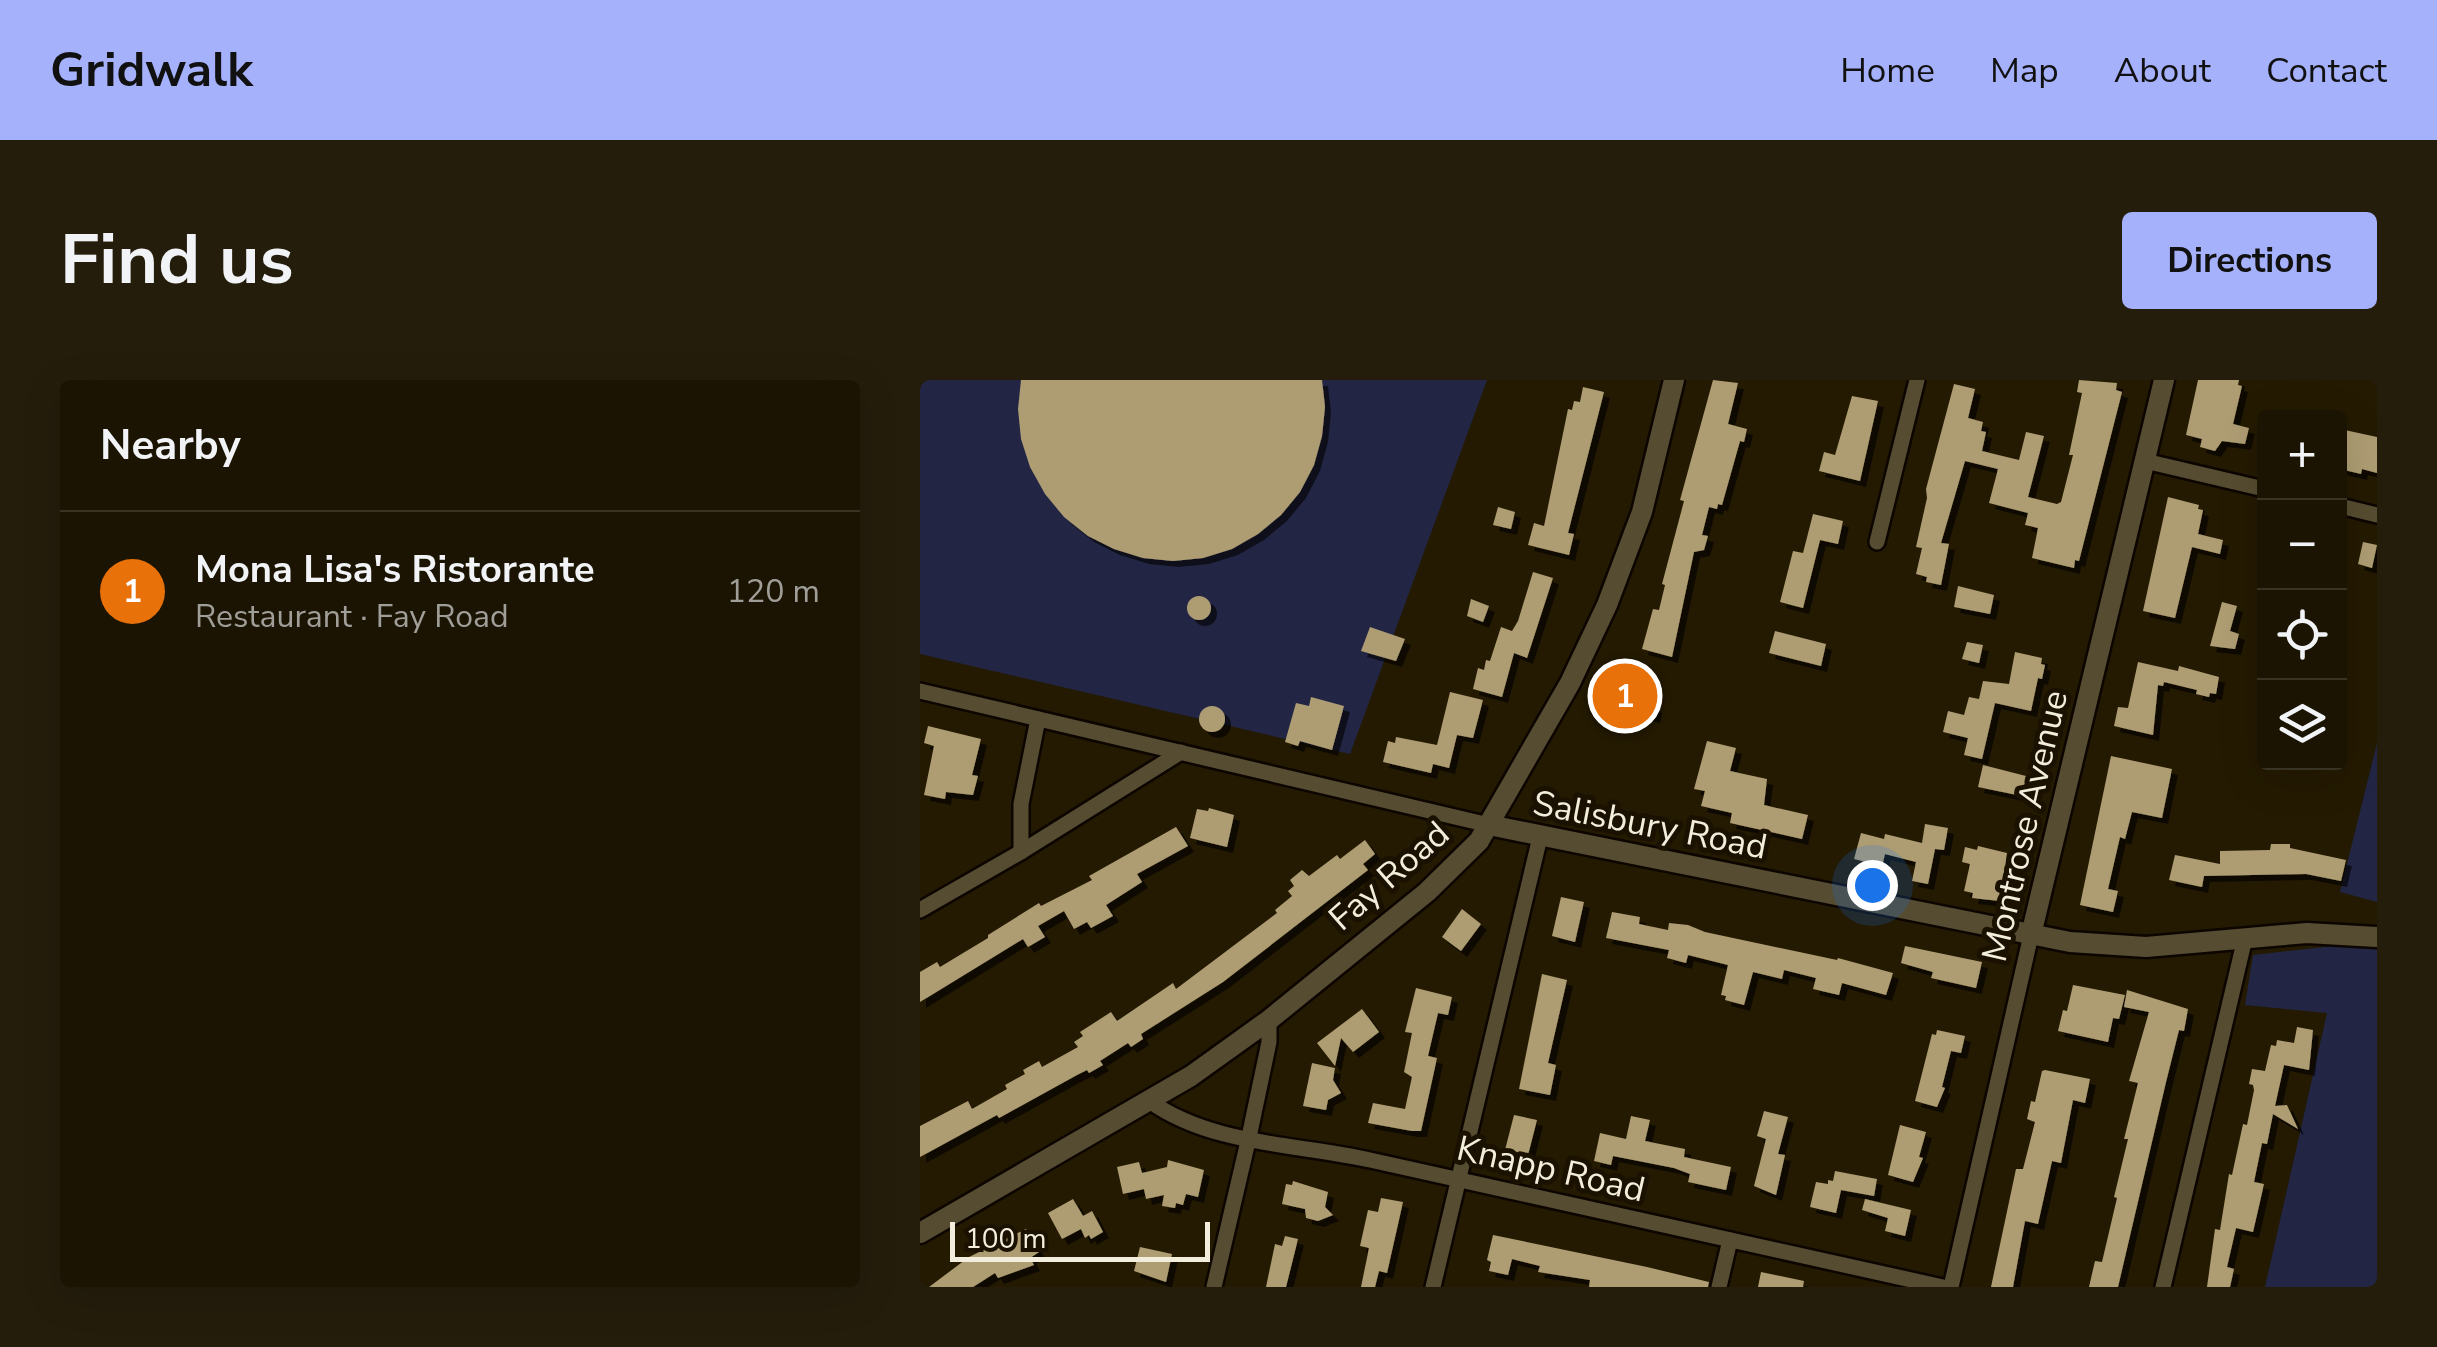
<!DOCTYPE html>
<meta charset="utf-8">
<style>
:root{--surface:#1b1402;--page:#241d0c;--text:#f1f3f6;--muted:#a09e99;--line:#393324;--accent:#a6b1fc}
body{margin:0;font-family:"Nunito Sans",sans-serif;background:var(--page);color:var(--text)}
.controls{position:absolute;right:30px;top:30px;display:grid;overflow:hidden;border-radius:10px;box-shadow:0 10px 40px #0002}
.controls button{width:90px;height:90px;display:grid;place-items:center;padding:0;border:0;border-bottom:2px solid var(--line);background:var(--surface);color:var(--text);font:50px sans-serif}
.scale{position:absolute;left:30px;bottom:25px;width:260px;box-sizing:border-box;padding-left:10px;border:5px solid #f3edde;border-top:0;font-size:28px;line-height:35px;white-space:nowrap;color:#f3edde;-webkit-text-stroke:8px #1a1100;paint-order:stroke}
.you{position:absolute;left:952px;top:505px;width:35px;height:35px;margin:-25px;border:8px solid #fff;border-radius:50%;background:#1a73e8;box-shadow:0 0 0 15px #1a73e833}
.badge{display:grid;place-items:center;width:65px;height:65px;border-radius:50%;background:var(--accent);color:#fff;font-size:32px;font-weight:700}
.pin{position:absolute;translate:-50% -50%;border:5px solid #fff;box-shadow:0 2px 10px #0006}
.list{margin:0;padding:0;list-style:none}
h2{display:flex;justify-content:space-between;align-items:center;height:130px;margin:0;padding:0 40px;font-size:42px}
h2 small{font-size:32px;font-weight:400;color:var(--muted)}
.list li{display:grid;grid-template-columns:65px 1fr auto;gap:30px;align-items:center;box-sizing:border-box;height:160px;padding:0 40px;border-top:2px solid var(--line)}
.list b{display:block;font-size:38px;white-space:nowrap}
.list p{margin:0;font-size:32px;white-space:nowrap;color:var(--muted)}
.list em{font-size:32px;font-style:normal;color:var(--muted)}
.icon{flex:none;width:55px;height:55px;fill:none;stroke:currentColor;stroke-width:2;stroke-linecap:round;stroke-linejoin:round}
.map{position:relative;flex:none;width:1457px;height:907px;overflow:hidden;border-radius:10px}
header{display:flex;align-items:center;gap:60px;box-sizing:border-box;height:140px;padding:0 50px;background:var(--accent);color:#111}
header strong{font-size:48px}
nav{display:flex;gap:55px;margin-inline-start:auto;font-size:35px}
.intro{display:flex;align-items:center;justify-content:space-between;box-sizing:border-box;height:240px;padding:0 60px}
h1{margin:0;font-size:70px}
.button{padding:25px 45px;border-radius:10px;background:var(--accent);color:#111;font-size:35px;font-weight:700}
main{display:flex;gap:60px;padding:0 60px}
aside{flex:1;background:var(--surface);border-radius:10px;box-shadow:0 10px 40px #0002}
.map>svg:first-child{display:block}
</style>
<header>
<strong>Gridwalk</strong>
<nav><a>Home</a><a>Map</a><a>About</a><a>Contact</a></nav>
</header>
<div class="intro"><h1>Find us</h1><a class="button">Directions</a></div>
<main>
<aside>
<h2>Nearby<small></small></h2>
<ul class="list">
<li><span class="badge" style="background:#e8710a">1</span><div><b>Mona Lisa's Ristorante</b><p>Restaurant · Fay Road</p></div><em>120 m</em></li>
</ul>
</aside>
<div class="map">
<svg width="1457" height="907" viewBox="0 0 1457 907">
<defs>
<filter id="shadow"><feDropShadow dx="6" dy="6" stdDeviation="0" flood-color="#0009"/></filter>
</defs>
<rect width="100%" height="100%" fill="#241a02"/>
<g fill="#222644">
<path d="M0,0H567L430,374L0,274Z"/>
<path d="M1457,363V522L1420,512Z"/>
<path d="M1432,564L1457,569V907H1345L1407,633L1325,625L1333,575Z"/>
</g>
<g fill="#ae9d73" filter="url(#shadow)">
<path d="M101,0H402L405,27L402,56L394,85L380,112L361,135L338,154L312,169L283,178L253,181L223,178L194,169L168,156L144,137L125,114L110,87L101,59L98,29Z"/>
<path d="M793,0L818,3L808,44L827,49L824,62L820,61L802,125L798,124L797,129L789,127L782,155L788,156L784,170L774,172L752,277L722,269L733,229L739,230L745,205L742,204L764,121L760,120Z"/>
<path d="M1159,0L1197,3L1196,10L1202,12L1159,181L1155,180L1154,188L1112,178L1118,148L1105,145L1108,133L1069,123L1078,89L1045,81L1021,163L1029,164L1021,205L1006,202L1007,197L996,194L1002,168L996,167L1007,118L1006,109L1034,4L1055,9L1048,38L1063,42L1061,51L1066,52L1062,71L1099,80L1106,52L1124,56L1108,117L1137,124L1141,122L1153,75H1149L1162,13L1157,12Z"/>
<path d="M1278,0H1319L1318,5L1322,6L1313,44L1329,48L1325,64L1302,61L1295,71L1280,67L1282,59L1266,55Z"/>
<path d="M663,7L684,12L648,153L654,154L649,175L608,165L614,143L624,146L648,29L652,30L654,21L660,22Z"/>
<path d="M932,16L958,21L940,101L899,91L904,72L915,75Z"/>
<path d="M1420,49L1457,57V93L1442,89L1441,94L1420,89Z"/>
<path d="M1248,117L1279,125L1278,129L1283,130L1278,154L1303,160L1300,174L1272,167L1255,238L1223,231Z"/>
<path d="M578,127L595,132L591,149L573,145Z"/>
<path d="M893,134L923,141L918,164L900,160L883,228L860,222L873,171L883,173Z"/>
<path d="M1443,162L1457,165L1452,188L1438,184Z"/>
<path d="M613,192L633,198L607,278L594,273L582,317L553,309L558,288L564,290L566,280L570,281L581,247L592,251L598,241Z"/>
<path d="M1038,206L1074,215L1070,234L1034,227Z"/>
<circle cx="279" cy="228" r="12"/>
<path d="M551,219L569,226L563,242L547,236Z"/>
<path d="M1302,222L1317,226L1310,251L1319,254L1315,269L1290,266Z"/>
<path d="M450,247L485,259L476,281L441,271Z"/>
<path d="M855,251L906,264L901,286L849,273Z"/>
<path d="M1047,262L1063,265L1059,283L1042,279Z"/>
<path d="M1095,272L1122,278L1121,284L1125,285L1122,299L1118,298L1111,331L1075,323L1062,379L1044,375L1048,358L1023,352L1028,331L1044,335L1049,317L1059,319L1063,301L1089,304Z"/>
<path d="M1218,282L1258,291L1259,286L1299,297L1296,314L1290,313L1289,317L1276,314L1277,310L1244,302L1243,306L1238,305L1233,355L1194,346L1198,327L1208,328Z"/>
<path d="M706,303L732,308L730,318L736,328L734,337L700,329L698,339L677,334L683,305L705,309Z"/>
<path d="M530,312L563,320L553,358L537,355L529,388L513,384L511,393L463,382L468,361L475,363L476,357L517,365Z"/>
<path d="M391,317L424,326L412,370L380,361L378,366L365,362L376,323L389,326Z"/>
<circle cx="292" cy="339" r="13"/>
<path d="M8,346L61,359L52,395L58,396L53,415L26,412L25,419L4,415L14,366L4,363Z"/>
<path d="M787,361L816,368L810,391L847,399L844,425L888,435L882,459L810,443L812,433L781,426L785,411L774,409Z"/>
<path d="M1191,376L1252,389L1242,438L1212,432L1205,459L1200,457L1188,509L1198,511L1193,532L1160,525Z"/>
<path d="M1063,385L1106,396L1102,416L1058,407Z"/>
<path d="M289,428L314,435L307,467L270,458L277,429L288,431Z"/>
<path d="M1005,444L1028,448L1024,470L1015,469L1008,504L992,501L996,482L965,474L962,486L934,479L941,453L964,459L965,454L1002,463Z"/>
<path d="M256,447L268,466L217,494L222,502L186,525L193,536L171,548L167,542L154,549L144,531L118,546L125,557L108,567L103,559L0,622V592L17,582L20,587L68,558V555L119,523L121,526L172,500L169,496Z"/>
<path d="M445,460L455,474L443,484L448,490L303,602L221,654L223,659L211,667L208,663L180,681L183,685L169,693L167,690L157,695L79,738L77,735L0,777V746L48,721L52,729L87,709L85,705L105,694L103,690L119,681L122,687L158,667L154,662L163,656L160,652L191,632L197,641L253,603L256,609L357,533L355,530L372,516L368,511L374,506L370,500L382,490L389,496L417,475L420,479Z"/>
<path d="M1351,464H1370V468L1426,480L1421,501L1386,494L1284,496L1282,507L1249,500L1255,475L1300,484V471L1350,470Z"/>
<path d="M1058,466L1087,473L1080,521L1052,518L1053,513L1044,511L1050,484L1042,482L1045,467L1057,470Z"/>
<path d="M641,517L664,522L655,562L632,556Z"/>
<path d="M542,529L561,544L541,571L522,557Z"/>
<path d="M692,532L720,537L719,544L748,550L749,543L768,545L785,552L917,580L918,578L973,593L966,615L922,603L919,615L893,609L896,598L864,590L862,599L833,592L824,625L805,620L806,616L801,615L808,585L768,575L766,583L747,578L749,570L686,558Z"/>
<path d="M985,566L1062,582L1056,608L1011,598L1013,592L981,583Z"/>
<path d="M622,594L647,600L628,683L636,685L630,715L599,709Z"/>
<path d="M1153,605L1205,615L1199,639L1193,638L1188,662L1138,651L1143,630L1147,631Z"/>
<path d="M496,608L532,617L528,635L518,633L508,676L517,678L501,751H492L448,743L453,723L485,729L492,697L484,692L492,653L485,652Z"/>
<path d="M1207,610L1268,629L1264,651L1259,650L1246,702L1198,907H1169L1175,881L1182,882L1197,818L1194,817L1208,759H1204L1218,703L1209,701L1229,632L1204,627Z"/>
<path d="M442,629L459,652L433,672L421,658L415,686L397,663Z"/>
<path d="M1377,647L1393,650L1389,690L1364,685L1355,726L1367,725L1378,749L1353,734L1347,764L1342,763L1334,802L1344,804L1333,852L1316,848L1307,887L1314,889L1310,907H1287L1295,849L1300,850L1309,794L1312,795L1323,744L1327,745L1334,710L1333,705L1329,704L1332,689L1345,691L1351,665L1356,666L1357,660L1374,663Z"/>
<path d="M1017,650L1045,656L1041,673L1031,671L1022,707L1025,708L1017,727L995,721L1012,654L1016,655Z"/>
<path d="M392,683L415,688L413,700L421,713L408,720L406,730L383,726Z"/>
<path d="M1125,690L1170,699L1165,723L1153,720L1141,783L1132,781L1118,844L1105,841L1093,907H1071L1096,789H1103L1115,742L1107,739L1111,721L1115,722L1122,691Z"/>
<path d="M844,731L868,737L858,774L865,775L856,815L834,806L846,759L837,756Z"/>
<path d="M594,735L617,740L608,775L585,770Z"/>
<path d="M711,736L730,740L725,761L765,769L764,777L811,787L806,810L768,802L770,794L754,788L693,776L691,785L674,781L680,753L706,759Z"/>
<path d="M980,745L1006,752L999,777L1003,778L993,802L968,795Z"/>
<path d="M248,780L284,790L278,817L266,814L263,825L256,823L255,828L242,826L244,815L226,819L224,809L203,814L197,787L219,782L222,793L247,787Z"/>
<path d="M915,791L957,799L954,816L921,810L916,833L890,827L896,802L908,804V800L913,801Z"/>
<path d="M373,801L408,812L405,827L413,835L398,841L386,838L385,829L362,824L366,804L372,805Z"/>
<path d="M461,818L483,822L467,893L459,891L455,907H441L449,868L440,866L448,830L458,832Z"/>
<path d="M153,819L163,836L172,831L183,852L171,859L169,855L165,858L161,849L142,859L128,833Z"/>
<path d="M945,819L991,830L985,856L965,851L968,838L942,830Z"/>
<path d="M106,849L119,872L110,878L114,885L78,898L75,893L53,907H9L49,877Z"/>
<path d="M573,855L727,887L789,902L788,907H669L670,900L618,892L620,886L592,879L588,895L569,891L571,882L567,880Z"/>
<path d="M365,856L378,859L366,907H346L355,864L362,866Z"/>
<path d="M220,867L252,874L246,902L214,891Z"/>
<path d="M841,892L884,901L883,907H838Z"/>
</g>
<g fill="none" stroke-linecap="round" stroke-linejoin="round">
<g stroke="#0d0500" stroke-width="20">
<g id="minor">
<path d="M1225,81L1344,109"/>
<path d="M1420,126L1457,135"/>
<path d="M957,162L997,0"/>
<path d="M0,311L569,445"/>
<path d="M101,472V424L118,339"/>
<path d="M0,530L101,472L261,372"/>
<path d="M231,722C292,765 378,764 450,780C641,822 832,865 1023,907"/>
<path d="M294,907L329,757L349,662V640"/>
<path d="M513,907L620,457"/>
<path d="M799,907L810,860"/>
<path d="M1031,907L1111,555"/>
<path d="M1243,907L1325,558"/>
</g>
</g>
<g stroke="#0d0500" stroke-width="25">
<g id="tertiary">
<path d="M569,445L1150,562L1226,567L1387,553L1457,557"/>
<path d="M1111,555L1244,0"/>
<path d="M0,853L271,696L349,640L507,512L559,461L650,303L687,225L722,132L754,0"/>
</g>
</g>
<use href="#minor" stroke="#564c31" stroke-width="15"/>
<use href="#tertiary" stroke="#564c31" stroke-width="20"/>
</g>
<g text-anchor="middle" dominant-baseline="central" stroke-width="10" stroke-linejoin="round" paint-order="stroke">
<g font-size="35" fill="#f3edde" stroke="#1a1100">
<text transform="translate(730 445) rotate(11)">Salisbury Road</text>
<text transform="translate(1105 446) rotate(-77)">Montrose Avenue</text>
<text transform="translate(469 496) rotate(-41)">Fay Road</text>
<text transform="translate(631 789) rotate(13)">Knapp Road</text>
</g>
</g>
</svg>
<div class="controls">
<button>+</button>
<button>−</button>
<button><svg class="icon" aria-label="locate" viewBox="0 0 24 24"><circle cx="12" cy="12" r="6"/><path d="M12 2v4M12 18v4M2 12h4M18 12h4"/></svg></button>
<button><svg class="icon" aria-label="layers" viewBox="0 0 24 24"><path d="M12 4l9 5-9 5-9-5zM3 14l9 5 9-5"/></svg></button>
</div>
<div class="scale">100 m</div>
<div class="you"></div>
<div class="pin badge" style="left:705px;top:316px;background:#e8710a">1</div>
</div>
</main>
